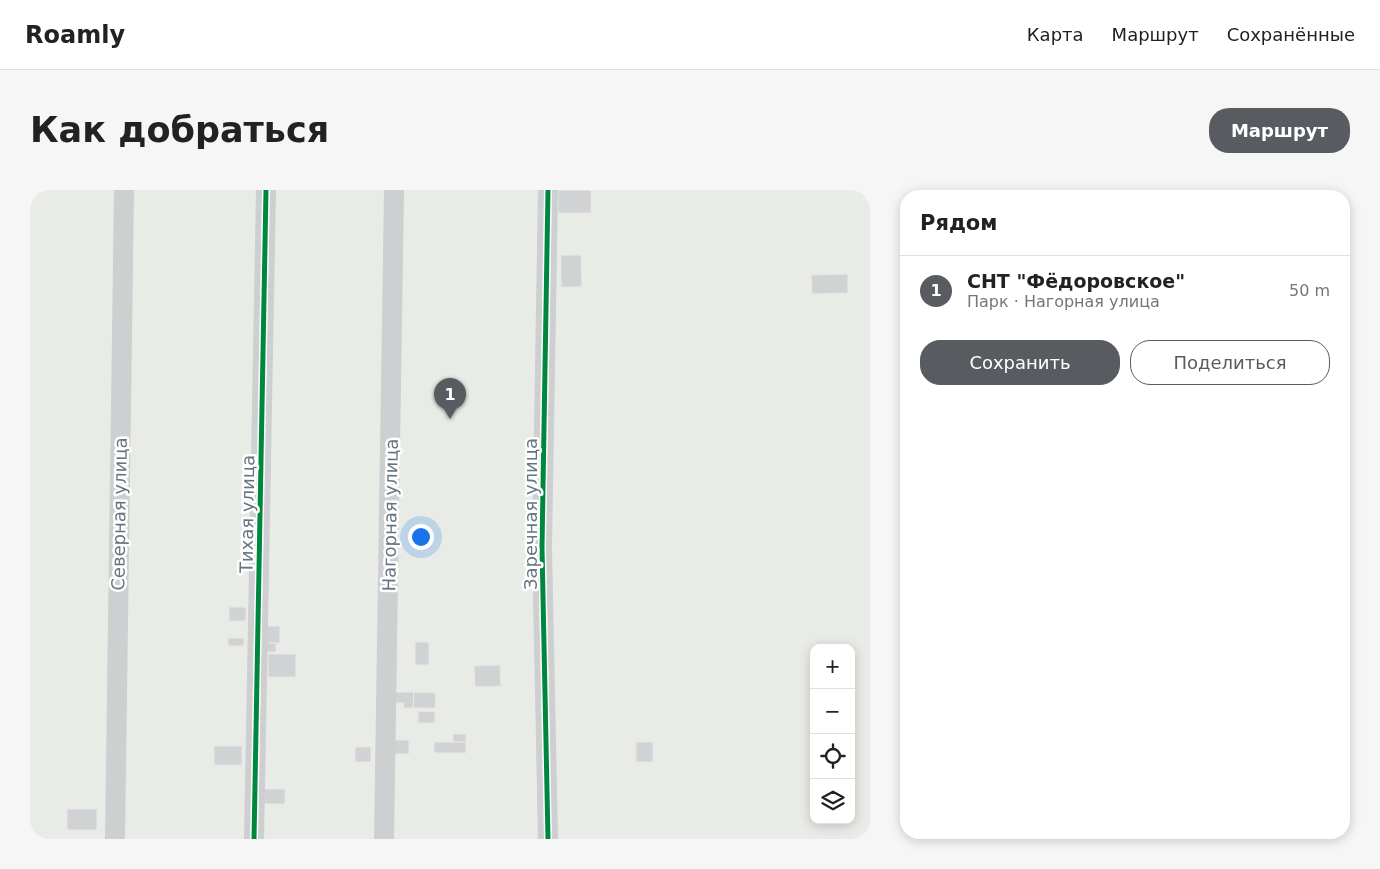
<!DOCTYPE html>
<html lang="ru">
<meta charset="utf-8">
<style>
:root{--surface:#fff;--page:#f6f6f6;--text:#222;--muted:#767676;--line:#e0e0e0;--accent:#585c60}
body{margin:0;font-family:"DejaVu Sans",sans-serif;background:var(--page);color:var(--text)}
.controls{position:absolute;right:15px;bottom:15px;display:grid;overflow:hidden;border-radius:10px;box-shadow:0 2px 12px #0003}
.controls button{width:45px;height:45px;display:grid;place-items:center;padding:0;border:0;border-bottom:1px solid var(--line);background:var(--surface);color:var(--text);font:25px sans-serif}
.you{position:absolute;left:390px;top:346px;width:18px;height:18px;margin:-12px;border:4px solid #fff;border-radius:50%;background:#1a73e8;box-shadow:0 0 0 8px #1a73e833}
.badge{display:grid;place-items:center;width:32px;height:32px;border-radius:50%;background:var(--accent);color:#fff;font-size:16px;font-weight:700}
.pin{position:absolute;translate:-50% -41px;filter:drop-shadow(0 1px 2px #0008)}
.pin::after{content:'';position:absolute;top:26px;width:18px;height:15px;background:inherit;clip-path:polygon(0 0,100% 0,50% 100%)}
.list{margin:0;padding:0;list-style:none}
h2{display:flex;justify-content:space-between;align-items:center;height:65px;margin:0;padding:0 20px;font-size:21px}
h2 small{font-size:16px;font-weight:400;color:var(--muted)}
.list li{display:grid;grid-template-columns:32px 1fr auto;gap:15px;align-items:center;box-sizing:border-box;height:70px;padding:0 20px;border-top:1px solid var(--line)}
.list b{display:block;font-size:19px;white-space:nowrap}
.list p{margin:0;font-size:16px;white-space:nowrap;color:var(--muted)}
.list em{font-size:16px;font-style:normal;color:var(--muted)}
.actions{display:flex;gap:10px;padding:15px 20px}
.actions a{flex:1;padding:11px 0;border:1px solid var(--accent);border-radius:20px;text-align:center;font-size:18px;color:var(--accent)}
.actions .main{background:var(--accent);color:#fff}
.icon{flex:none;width:28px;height:28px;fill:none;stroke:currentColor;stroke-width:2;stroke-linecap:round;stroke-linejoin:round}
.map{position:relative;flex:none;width:840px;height:649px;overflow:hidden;border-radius:20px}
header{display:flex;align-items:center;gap:30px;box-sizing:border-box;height:70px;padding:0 25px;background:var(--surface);border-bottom:1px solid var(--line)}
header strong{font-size:24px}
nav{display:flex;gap:28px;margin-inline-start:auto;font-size:18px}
.intro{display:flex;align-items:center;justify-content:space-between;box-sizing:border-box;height:120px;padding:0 30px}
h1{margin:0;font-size:35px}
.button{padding:12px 22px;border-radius:20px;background:var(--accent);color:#fff;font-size:18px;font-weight:700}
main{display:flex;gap:30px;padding:0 30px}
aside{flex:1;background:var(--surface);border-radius:20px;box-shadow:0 2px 12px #0003}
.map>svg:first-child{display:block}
</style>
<header>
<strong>Roamly</strong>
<nav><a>Карта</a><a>Маршрут</a><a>Сохранённые</a></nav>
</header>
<div class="intro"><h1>Как добраться</h1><a class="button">Маршрут</a></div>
<main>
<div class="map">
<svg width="840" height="649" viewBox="0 0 840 649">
<rect width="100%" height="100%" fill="#f9f9f9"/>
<path fill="#e8ebe6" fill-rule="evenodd" d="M0,0H840V649H0ZM784,458H821V630H784Z"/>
<g fill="#d0d2d3" stroke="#e8e8e8">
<rect x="528" y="0" width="33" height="23"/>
<path d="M531,65H551L552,97H531Z"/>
<path d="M818,84V103L782,104L781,85Z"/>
<rect x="199" y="417" width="17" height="14"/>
<rect x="233" y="436" width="17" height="17"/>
<rect x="198" y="448" width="16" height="8"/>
<rect x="385" y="452" width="14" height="23"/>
<rect x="233" y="453" width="13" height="9"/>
<rect x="238" y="464" width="28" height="23"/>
<path d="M470,475L471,496L445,497L444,476Z"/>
<path d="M365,502H384L383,518H373L374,513H365Z"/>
<path d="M384,502L406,503L405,518H383Z"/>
<path d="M388,521L405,522V533H388Z"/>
<rect x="423" y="544" width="13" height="8"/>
<rect x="364" y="550" width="15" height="14"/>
<rect x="404" y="552" width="32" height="11"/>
<rect x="606" y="552" width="17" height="20"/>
<rect x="184" y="556" width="28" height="19"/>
<rect x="325" y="557" width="16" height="15"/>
<path d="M232,599H255V614H233Z"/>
<rect x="37" y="619" width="30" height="21"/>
</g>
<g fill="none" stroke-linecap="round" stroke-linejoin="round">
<g stroke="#cecfd0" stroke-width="20">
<path d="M518,0L512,357L518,649"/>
<path d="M85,649L94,0"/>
<path d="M224,649L236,0"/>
<path d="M354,649L364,0"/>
</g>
<g stroke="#fff" stroke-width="8">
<g id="cycleway">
<path d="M518,0L512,357L518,649"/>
<path d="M224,649L236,0"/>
</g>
</g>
<use href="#cycleway" stroke="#00873e" stroke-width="5"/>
</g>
<g text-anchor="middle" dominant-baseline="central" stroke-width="5" stroke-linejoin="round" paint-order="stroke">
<g font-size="18" fill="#657683" stroke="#fff">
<text transform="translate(89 324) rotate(-89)">Северная улица</text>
<text transform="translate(217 324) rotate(-89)">Тихая улица</text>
<text transform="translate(500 324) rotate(-90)">Заречная улица</text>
<text transform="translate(360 325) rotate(-89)">Нагорная улица</text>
</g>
</g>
</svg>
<div class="controls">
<button>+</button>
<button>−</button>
<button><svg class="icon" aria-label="locate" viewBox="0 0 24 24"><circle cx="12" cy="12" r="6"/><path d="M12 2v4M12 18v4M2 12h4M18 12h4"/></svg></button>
<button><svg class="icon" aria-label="layers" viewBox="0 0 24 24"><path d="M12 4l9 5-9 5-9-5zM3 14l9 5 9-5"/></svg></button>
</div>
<div class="you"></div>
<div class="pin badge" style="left:420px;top:229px">1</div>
</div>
<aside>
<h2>Рядом<small></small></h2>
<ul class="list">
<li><span class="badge">1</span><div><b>СНТ &quot;Фёдоровское&quot;</b><p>Парк · Нагорная улица</p></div><em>50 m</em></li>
</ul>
<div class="actions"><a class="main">Сохранить</a><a>Поделиться</a></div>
</aside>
</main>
